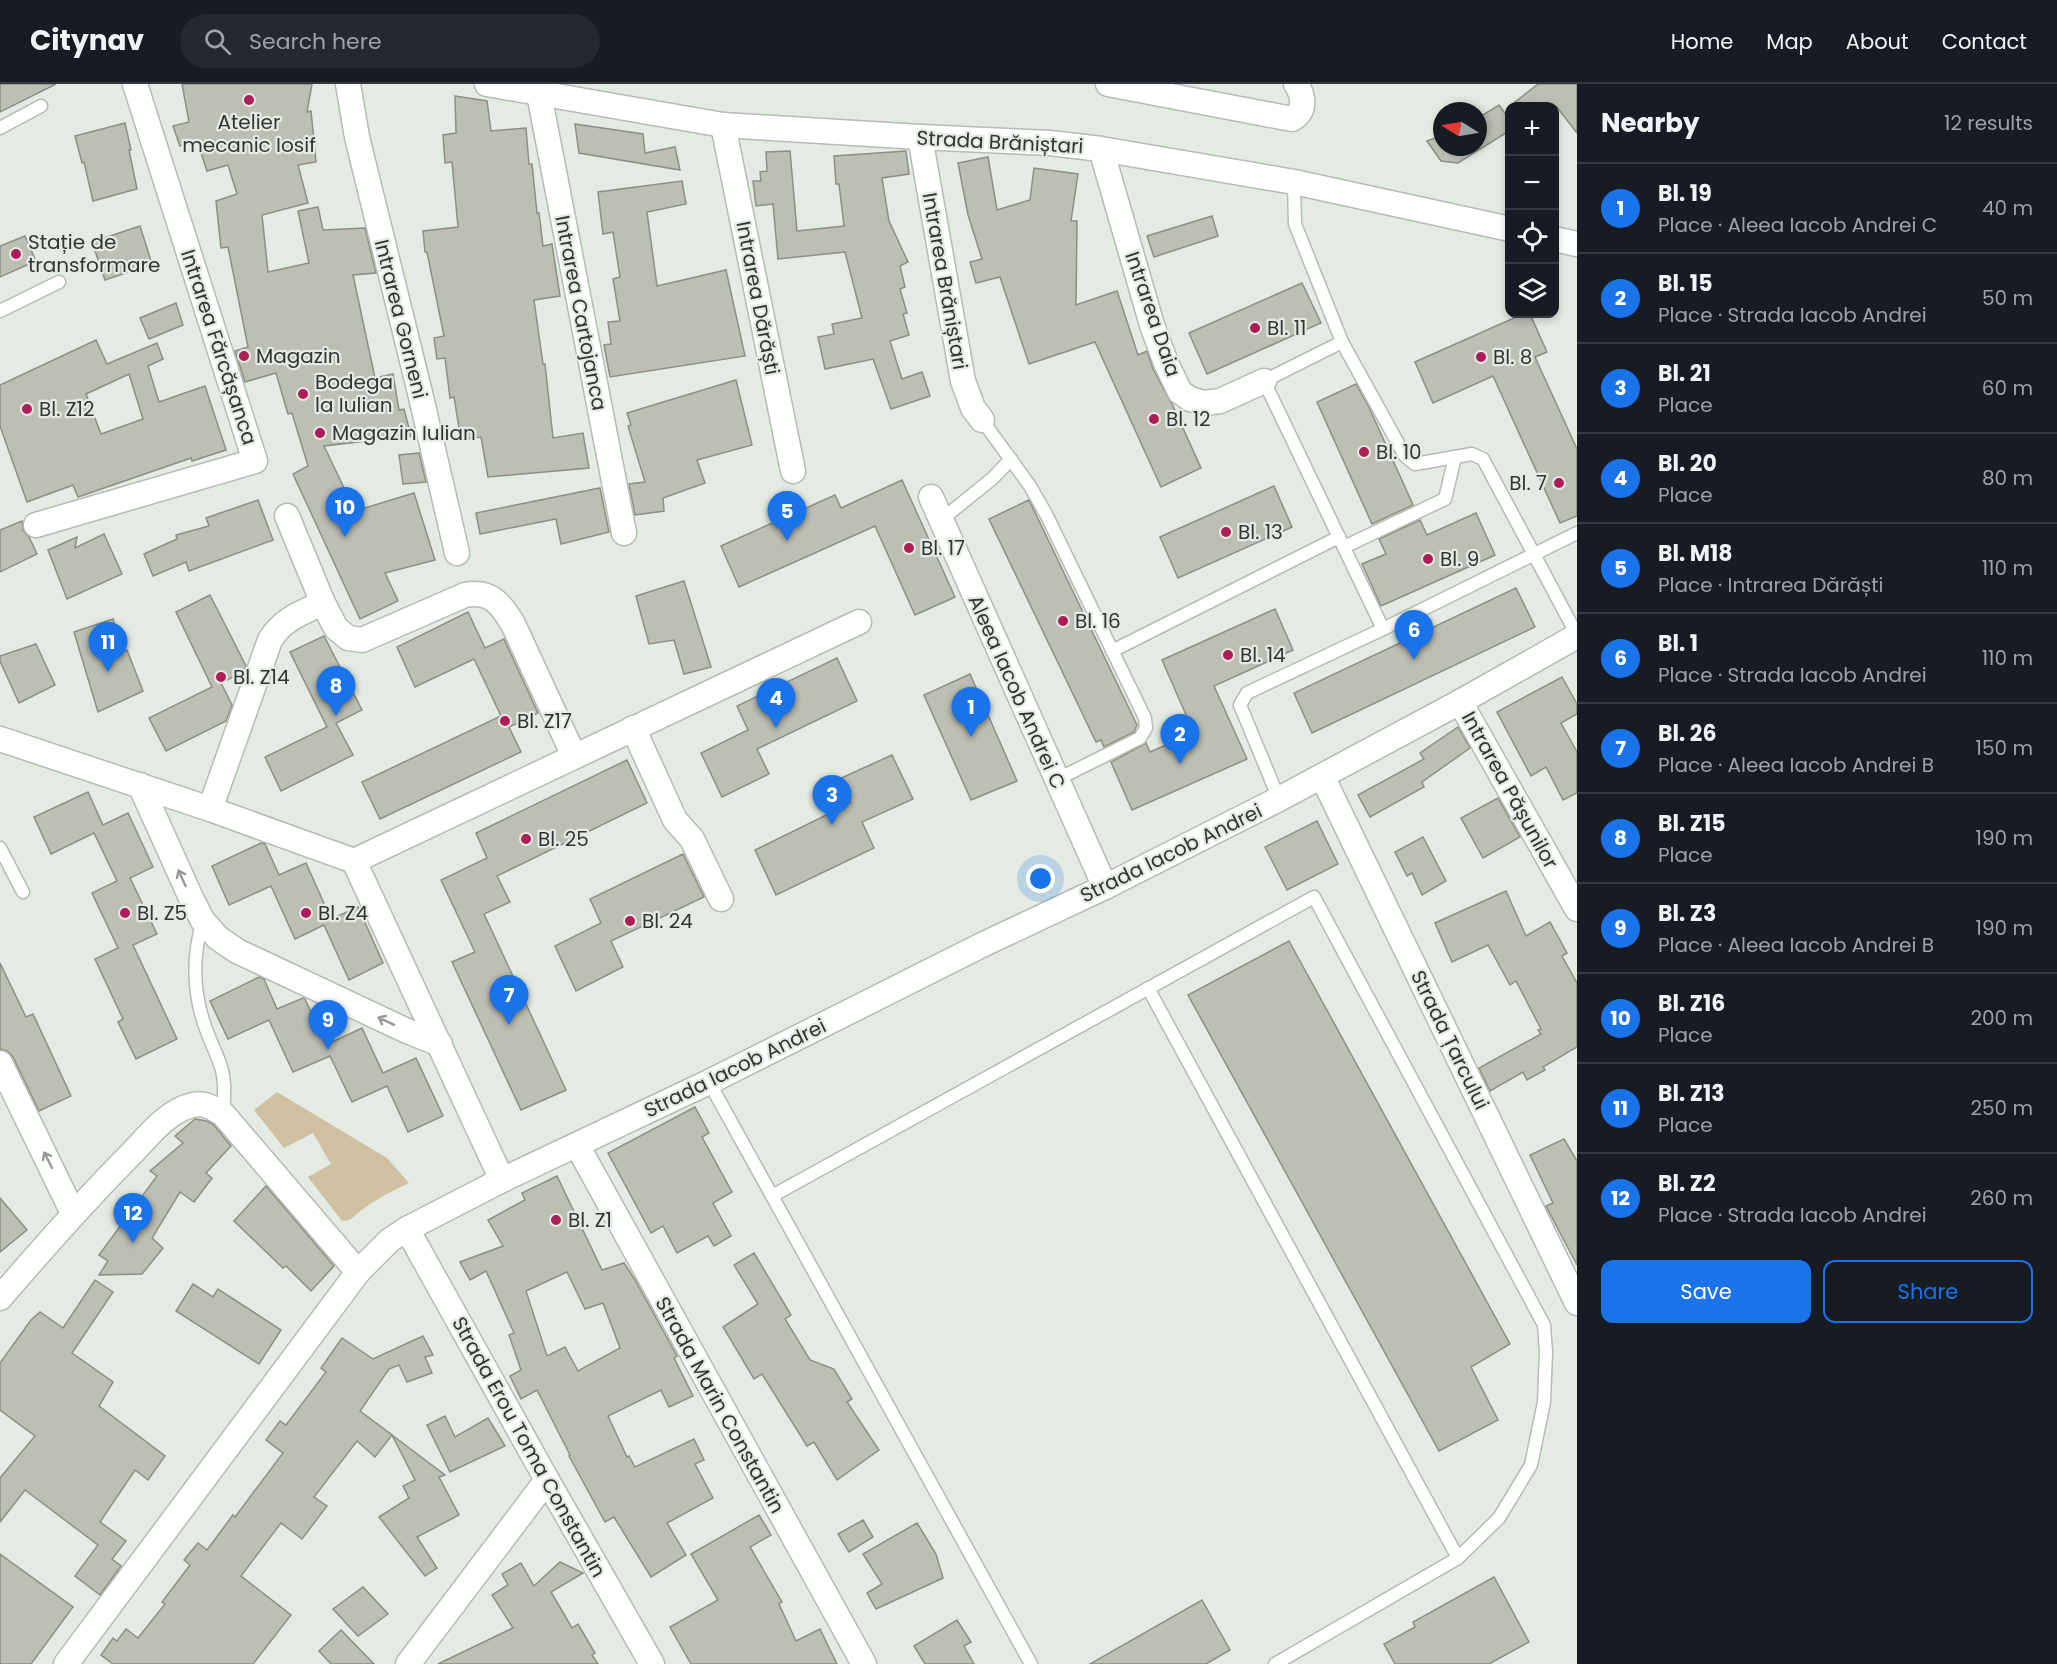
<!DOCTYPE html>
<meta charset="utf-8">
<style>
:root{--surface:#171b24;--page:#242831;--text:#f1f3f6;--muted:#9ea1a6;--line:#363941;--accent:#1a73e8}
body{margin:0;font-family:Poppins,sans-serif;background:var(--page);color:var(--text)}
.controls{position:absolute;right:18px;top:18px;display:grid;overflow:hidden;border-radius:12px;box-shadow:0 3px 9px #0003}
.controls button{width:54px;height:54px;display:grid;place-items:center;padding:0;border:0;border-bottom:2px solid var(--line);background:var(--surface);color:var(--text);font:30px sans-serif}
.compass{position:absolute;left:1433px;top:18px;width:54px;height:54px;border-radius:50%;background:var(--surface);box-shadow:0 3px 9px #0003;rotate:281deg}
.you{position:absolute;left:1041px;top:795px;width:21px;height:21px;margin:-15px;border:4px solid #fff;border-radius:50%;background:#1a73e8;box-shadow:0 0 0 9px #1a73e833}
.badge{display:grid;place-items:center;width:39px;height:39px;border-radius:50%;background:var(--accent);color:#fff;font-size:20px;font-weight:700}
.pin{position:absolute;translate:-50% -50px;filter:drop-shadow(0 2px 3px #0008)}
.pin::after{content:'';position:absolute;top:32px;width:21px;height:18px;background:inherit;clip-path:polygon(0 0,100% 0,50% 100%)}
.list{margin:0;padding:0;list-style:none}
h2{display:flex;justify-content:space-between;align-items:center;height:78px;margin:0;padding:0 24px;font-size:26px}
h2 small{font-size:20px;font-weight:400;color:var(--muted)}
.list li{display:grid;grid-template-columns:39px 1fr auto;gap:18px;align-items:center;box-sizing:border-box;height:90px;padding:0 24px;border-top:2px solid var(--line)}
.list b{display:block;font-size:22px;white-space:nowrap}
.list p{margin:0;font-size:20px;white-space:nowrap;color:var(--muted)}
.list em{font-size:20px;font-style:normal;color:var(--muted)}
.actions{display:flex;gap:12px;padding:18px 24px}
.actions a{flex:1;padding:14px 0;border:2px solid var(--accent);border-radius:12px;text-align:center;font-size:21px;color:var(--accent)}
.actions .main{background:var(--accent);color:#fff}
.icon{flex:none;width:33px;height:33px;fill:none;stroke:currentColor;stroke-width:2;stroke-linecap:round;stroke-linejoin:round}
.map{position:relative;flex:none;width:1577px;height:1580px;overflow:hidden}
header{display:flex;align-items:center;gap:36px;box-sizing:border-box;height:84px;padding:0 30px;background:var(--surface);border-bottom:2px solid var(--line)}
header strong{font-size:28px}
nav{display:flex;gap:33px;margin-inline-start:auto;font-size:21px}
.search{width:420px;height:54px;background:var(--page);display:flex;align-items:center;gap:15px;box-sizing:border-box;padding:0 21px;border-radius:33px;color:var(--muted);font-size:22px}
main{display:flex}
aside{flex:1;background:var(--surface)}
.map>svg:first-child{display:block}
</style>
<header>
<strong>Citynav</strong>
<div class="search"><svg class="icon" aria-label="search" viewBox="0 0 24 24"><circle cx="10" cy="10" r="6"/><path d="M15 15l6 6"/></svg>Search here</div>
<nav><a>Home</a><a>Map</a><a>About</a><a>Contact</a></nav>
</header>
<main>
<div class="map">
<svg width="1577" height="1580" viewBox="0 0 1577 1580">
<rect width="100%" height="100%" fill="#e3ebe2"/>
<path fill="#cfc1a1" d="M277,1008L387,1074L409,1099C386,1110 369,1118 350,1136L342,1137L308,1093L331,1080L313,1049L284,1064L254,1026Z"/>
<g fill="#bdbfb5" stroke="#8d8f85" stroke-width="1.5" fill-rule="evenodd">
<path d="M0,0H56L0,28Z"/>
<path d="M182,0H312L307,28L311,27L316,78L298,81L308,119L262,131L268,188L309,179L298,127L318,123L323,146L365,144L376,189L353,191L375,294L393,290L399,326L404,325L411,352L324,362L355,427L414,409L435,476L385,489L398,517L360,535L293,390L308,382L292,329L288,330L276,289L245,298L235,267L248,263L228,163L221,164L216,117L237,110L228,81L207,87L197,57L180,62L173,42L189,38Z"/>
<path d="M1538,0H1577V49L1556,22H1510Z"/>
<path d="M455,12L487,17L491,47L526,44L529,80H532L537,129H539L543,162L552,160L560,212L534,216L543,280H545L553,354L583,349L589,384L488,393L481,353L461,356L454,313L450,314L445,274L437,275L434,254L444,252L427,168H425L423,147L458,143L452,78L445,79L443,51L456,49Z"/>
<path d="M1499,21L1509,35V47L1458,79L1441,77L1427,57L1442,51V63H1478V34Z"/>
<path d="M125,39L131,66H129L137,105L93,117L84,78L82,79L75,52Z"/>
<path d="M575,40L643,50L645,69L675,63L680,86L579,69Z"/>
<path d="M790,67L797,147L844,142L839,100H836L834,72L906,67L909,90L882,94L889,137L908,178L900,182L905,203L900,205L907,229L903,230L909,251L890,257L902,295L922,288L930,312L891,325L873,275L825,285L818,253L834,250L832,240L862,234L845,168L778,175L773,120L756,122L753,97H761L760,88L767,87L766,68Z"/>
<path d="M988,73L997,126L1030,116L1034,84L1078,90L1071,137H1077L1076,221L1117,207L1138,271L1147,267L1153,285L1172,320L1201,384L1161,403L1095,258L1029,280L1000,193L976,199L970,178L982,175L968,131L958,79Z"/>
<path d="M682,97L686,120L647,128L657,202L726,186L745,272L610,293L604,261L611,260L608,238L620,237L613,195L620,193L613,148L603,150L598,108Z"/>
<path d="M1212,132L1218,152L1154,173L1147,152Z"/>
<path d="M140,142L152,180L105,196L92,158Z"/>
<path d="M25,152L36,177L0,193V162Z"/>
<path d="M1302,199L1321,239L1207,290L1189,249Z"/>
<path d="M176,219L183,241L149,255L140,234Z"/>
<path d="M1523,230H1530L1547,268L1535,273L1577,365V432L1560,439L1493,292L1433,319L1415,278Z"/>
<path d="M96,256L107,280L157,259L163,275L148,282L159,318L205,302L226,366L192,377L191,374L78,413L73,401L27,418L0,342V301ZM129,290L143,335L101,350L86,310Z"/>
<path d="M736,296L752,361L697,376L705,399L663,414L664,427L635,431L629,400L645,398L628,342L631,341L627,329Z"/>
<path d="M1356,300L1368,321L1413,421L1372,440L1317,318Z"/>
<path d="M419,369L426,398L403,400L399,371Z"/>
<path d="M902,396L955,513L915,531L875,442L739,503L721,462L835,411L841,424Z"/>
<path d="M1274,402L1292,443L1178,494L1160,453Z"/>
<path d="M600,404L609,448L561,460L556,435L480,450L476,429Z"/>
<path d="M258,416L273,456L189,487L186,478L153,492L144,470L177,455L176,451L209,442L206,434Z"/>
<path d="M1029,416L1137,641L1134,648L1104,663L1101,656L1096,658L989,435Z"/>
<path d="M1476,429L1495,471L1381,522L1362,480L1386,470L1379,455L1420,436L1427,451Z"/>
<path d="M22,437L23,446L29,453L37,470L0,488V446Z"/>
<path d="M104,450L122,490L67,515L48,466L77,453L75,464Z"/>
<path d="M684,497L711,583L684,590L674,556L649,560L636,512Z"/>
<path d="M1516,504L1535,543L1312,649L1294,609Z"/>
<path d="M210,511L246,582L243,588L221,599L232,621L226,637L166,667L149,634L212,603L176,528Z"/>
<path d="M1275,525L1293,566L1214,602L1247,675L1132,726L1111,678L1146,659L1150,668L1194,649L1162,576Z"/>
<path d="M468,528L485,564L504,555L538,629L509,643L521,668L380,735L362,698L501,632L474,575L415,603L397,563Z"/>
<path d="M113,535L123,568L127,566L143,607L98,628L74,548Z"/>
<path d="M324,552L362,626L336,639L353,671L281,707L265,673L327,643L290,568Z"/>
<path d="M36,560L55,601L19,619L0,577V572Z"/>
<path d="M837,574L857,617L757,665L769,690L722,713L701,669L748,646L737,622Z"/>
<path d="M970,590L1017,697L971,716L924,611Z"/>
<path d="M1562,593L1577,620V630L1561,639L1577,668V709L1563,716L1546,683L1531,692L1497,628Z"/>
<path d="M1458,643L1470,664L1422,698L1424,703L1370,733L1358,711L1424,675L1420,669Z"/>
<path d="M892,671L913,715L862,738L874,764L776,811L755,766L851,719L839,695Z"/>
<path d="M627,676L647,719L497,792L510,818L484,830L566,1006L521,1026L452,878L475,868L441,796L487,774L476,749Z"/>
<path d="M88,708L103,741L128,729L153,783L130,794L157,850L133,861L177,955L136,975L118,938L123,935L95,875L118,864L92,809L117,797L94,749L51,770L34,733Z"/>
<path d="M1498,714L1520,753L1483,774L1461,734Z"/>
<path d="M1317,737L1338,780L1287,806L1265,763Z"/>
<path d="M1423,753L1446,797L1422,811L1412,789L1407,792L1395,768Z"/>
<path d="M261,759L265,760L279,791L306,779L331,835L358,823L383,879L349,896L324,841L295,855L271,802L229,821L212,782Z"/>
<path d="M683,770L704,813L611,857L623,883L576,907L555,862L601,839L590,815Z"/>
<path d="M1506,807L1526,852L1550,838L1567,869L1562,872L1577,899V963L1543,983L1545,986L1527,996L1523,988L1490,1007L1479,984L1541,950L1538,946L1541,945L1516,897L1510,901L1488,861L1452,878L1435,839Z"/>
<path d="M1289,857L1510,1260L1471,1283L1498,1336L1439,1367L1188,911Z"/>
<path d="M0,879L26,933L33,930L71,1012L39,1027L13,973L7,967L0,965Z"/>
<path d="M259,893L264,895L277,925L303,914L305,915L326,961L362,944L383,989L416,974L443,1032L408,1048L387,1002L352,1018L330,972L293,988L269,936L228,955L210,917Z"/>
<path d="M695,1023L709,1049L702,1053L732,1108L713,1119L731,1152L714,1162L708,1152L677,1169L663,1142L651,1149L608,1069Z"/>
<path d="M195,1035L207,1037L213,1040L231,1062L206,1089L212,1094L194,1118L180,1108L152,1154L163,1164L142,1190L99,1191L108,1177L99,1171L157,1092L150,1087L183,1059L175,1052Z"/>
<path d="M1564,1055L1577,1077V1181L1546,1122L1553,1119L1530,1071Z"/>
<path d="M557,1092L602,1186L624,1179L635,1196L677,1272L674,1274L693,1312L669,1323L661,1306L608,1332L627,1373L629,1372L635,1383L694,1355L704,1376L695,1380L713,1414L667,1439L686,1471L651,1493L614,1433L605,1438L569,1372L570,1371L537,1306L521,1315L510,1292L521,1286L509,1251L514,1249L486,1187L470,1196L460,1178L503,1162L488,1136L525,1116L522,1109ZM567,1188L585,1225L603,1219L620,1264L578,1287L565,1263L547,1272L526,1207Z"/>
<path d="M266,1102L334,1182L311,1207L286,1182L283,1184L234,1137Z"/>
<path d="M0,1114L27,1146L0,1168Z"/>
<path d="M754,1169L791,1231L785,1235L810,1276L834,1285L852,1315L847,1318L879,1366L837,1396L814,1358L807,1362L762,1290L754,1295L723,1243L758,1220L734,1181Z"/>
<path d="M95,1196L113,1208L72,1269L113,1298L99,1322L165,1372L148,1396L135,1386L100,1438L126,1457L112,1475L121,1482L100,1511L75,1492L98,1461L25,1406L0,1438V1394L35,1352L0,1326V1279L31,1236L40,1228L63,1244Z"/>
<path d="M193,1200L213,1213L218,1205L281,1246L259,1280L176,1227Z"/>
<path d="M423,1252L433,1271L425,1273L432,1289L407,1298L399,1281L389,1285L360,1327L392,1351L375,1373L357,1357L314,1413L327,1422L302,1455L281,1439L241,1492L291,1531L253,1580H113L101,1571L113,1554L117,1557L126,1545L138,1554L165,1520L162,1518L190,1481L184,1476L198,1459L207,1466L233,1431L235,1433L283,1369L266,1356L280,1337L286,1341L326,1288L321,1284L342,1254L373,1275Z"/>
<path d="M445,1332L455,1353L488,1334L505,1362L450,1388L427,1341Z"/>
<path d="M392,1351L445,1391L439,1393L459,1431L417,1453L437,1484L425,1492L379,1433L409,1414L403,1402L415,1396Z"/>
<path d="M759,1431L771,1451L750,1463L782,1518L779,1520L796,1557L820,1545L837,1580H691L670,1543L718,1516L691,1470Z"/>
<path d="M863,1436L873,1453L849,1468L838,1450Z"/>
<path d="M917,1439L936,1470L943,1494L876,1525L867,1509L882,1500L863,1470Z"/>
<path d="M0,1470L73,1523L31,1580H0Z"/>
<path d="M560,1478L583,1489L551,1508L572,1544L578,1540L595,1569L592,1571L598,1580H438L513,1544L492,1511L508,1501L502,1490L521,1479L534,1502Z"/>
<path d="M1494,1493L1529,1558L1489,1580H1395L1384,1560L1415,1543L1413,1538Z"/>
<path d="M363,1503L388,1530L358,1552L333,1525Z"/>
<path d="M1202,1516L1230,1566L1206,1580H1090Z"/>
<path d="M957,1536L971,1558L964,1562L974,1580H925L914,1562Z"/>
<path d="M341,1546L374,1580H331L319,1567Z"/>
</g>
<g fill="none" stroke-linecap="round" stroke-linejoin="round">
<g stroke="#b4bcb3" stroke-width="15">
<g id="service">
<path d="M0,44L41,22"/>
<path d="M1294,98L1295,140L1342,258L1405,372L1415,380L1472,370L1483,375L1577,551"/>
<path d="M0,227L59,198"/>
<path d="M1342,258L1264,297L1383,545"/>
<path d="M982,336L1030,402L1046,430L1145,634L1146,644L1140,654L1056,696"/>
<path d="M941,436L993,394L1011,375"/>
<path d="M1344,463L1445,415L1455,373"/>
<path d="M1112,567L1339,453"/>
<path d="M1279,715L1240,621L1247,609L1383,545L1577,449"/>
<path d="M0,764L23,808"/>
<path d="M203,837C192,872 193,910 206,945C210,957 216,968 220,980C226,996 224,1013 223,1030"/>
<path d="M1148,904L1458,1474"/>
<path d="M709,998L1031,1580"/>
<path d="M772,1112L1314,813L1544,1241L1546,1268L1544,1318L1531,1381L1499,1434L1458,1474L1275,1580"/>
</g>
</g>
<g stroke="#b4bcb3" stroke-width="27">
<g id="minor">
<path d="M348,0L357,53L421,313L457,469"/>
<path d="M487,0L723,41L920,53L1050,59L1101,65L1294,98L1510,145"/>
<path d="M1108,0L1292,35C1306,27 1304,12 1296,0"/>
<path d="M539,10L624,449"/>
<path d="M723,41L793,387"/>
<path d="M920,53L963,297L973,324L982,336"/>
<path d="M1101,65L1152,241L1166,279L1180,308L1190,315L1204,319L1220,317L1264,297"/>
<path d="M1554,155L1577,160"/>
<path d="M931,413L1105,803"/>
<path d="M287,432L323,519L336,544L348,554L362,556L465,511C491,506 501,520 513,540L574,672"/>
<path d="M36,441L255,377L135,0"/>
<path d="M1460,618L1577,825"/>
<path d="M633,644L675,736L692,755L721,815"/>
<path d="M0,655L210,725L354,777L859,538"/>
<path d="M1322,692L1577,1219"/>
<path d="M140,701L192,816L203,837L218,854L237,867L407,947L440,960"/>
<path d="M210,725L270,556C283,535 301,529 323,519"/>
<path d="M354,777L502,1096"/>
<path d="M0,979L73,1129"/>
<path d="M577,1061L864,1580"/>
<path d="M407,1145L547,1396L652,1580"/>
<path d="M0,1214C43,1164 86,1115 133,1068C149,1051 169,1026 193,1021C205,1018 214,1025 223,1030L358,1188"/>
<path d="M66,1580L358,1188L390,1156L407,1145L502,1096L709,998L984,860L1105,803L1279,715L1460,618L1577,552"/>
<path d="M408,1580L547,1396"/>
</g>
</g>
<use href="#service" stroke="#fff" stroke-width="12"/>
<use href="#minor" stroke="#fff" stroke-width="24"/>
</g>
<defs><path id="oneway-shaft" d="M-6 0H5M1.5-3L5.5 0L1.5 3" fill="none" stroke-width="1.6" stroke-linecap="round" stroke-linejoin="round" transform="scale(1.5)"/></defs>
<g stroke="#989a98">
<use href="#oneway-shaft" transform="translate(182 794) rotate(-114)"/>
<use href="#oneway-shaft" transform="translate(386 937) rotate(-155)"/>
<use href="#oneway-shaft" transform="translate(48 1076) rotate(-116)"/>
</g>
<g fill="#ad1d56" stroke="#e3ebe2" stroke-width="2">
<circle cx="249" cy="16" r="6"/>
<circle cx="16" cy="170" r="6"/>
<circle cx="1255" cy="244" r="6"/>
<circle cx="244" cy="272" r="6"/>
<circle cx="1481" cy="273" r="6"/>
<circle cx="303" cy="310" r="6"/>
<circle cx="27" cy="325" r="6"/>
<circle cx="1154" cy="335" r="6"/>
<circle cx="320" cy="349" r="6"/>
<circle cx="1364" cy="368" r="6"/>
<circle cx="1559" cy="399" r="6"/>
<circle cx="1226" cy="448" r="6"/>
<circle cx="909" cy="464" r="6"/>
<circle cx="1428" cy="475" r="6"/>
<circle cx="1063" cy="537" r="6"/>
<circle cx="1228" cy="571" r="6"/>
<circle cx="221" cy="593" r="6"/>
<circle cx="505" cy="637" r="6"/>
<circle cx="526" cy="755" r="6"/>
<circle cx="125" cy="829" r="6"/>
<circle cx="306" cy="829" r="6"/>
<circle cx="630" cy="837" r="6"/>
<circle cx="556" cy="1136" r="6"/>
</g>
<g text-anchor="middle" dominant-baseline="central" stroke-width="4.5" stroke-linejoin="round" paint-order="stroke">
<g font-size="20" fill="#323531" stroke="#e3ebe2" text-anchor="start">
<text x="249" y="38" text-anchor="middle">Atelier<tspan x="249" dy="23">mecanic Iosif</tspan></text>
<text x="28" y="158">Stație de<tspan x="28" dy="23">transformare</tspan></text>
<text x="1267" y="244">Bl. 11</text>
<text x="256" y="272">Magazin</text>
<text x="1493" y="273">Bl. 8</text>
<text x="315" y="298">Bodega<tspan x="315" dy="23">la Iulian</tspan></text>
<text x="39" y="325">Bl. Z12</text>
<text x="1166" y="335">Bl. 12</text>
<text x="332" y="349">Magazin Iulian</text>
<text x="1376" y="368">Bl. 10</text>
<text x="1547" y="399" text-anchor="end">Bl. 7</text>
<text x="1238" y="448">Bl. 13</text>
<text x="921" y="464">Bl. 17</text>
<text x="1440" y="475">Bl. 9</text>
<text x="1075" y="537">Bl. 16</text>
<text x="1240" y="571">Bl. 14</text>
<text x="233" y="593">Bl. Z14</text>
<text x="517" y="637">Bl. Z17</text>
<text x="538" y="755">Bl. 25</text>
<text x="137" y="829">Bl. Z5</text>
<text x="318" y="829">Bl. Z4</text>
<text x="642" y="837">Bl. 24</text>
<text x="568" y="1136">Bl. Z1</text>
</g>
<g font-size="20" fill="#323531" stroke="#e3ebe2">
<text transform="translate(1000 58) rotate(3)">Strada Brăniștari</text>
<text transform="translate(945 197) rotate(80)">Intrarea Brăniștari</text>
<text transform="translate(758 214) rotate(79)">Intrarea Dărăști</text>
<text transform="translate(581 229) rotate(79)">Intrarea Cartojanca</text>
<text transform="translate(1153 230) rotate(71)">Intrarea Daia</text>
<text transform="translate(401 235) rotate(76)">Intrarea Gorneni</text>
<text transform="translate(219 263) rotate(72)">Intrarea Fărcășanca</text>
<text transform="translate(1017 608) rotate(66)">Aleea Iacob Andrei C</text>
<text transform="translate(1510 706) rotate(61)">Intrarea Pășunilor</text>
<text transform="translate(1171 769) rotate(-26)">Strada Iacob Andrei</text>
<text transform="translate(1450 956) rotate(64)">Strada Țarcului</text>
<text transform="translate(735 984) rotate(-26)">Strada Iacob Andrei</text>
<text transform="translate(720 1321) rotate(61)">Strada Marin Constantin</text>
<text transform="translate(529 1363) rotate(61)">Strada Erou Toma Constantin</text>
</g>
</g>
</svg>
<div class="controls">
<button>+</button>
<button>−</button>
<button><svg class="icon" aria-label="locate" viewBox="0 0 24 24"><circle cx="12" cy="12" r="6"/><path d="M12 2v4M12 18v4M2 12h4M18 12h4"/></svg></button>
<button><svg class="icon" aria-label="layers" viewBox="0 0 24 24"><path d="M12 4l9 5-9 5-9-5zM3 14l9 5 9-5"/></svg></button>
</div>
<svg class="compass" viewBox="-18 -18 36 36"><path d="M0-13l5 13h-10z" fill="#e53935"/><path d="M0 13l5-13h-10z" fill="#9ea1a6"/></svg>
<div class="you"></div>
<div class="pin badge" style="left:971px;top:653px">1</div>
<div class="pin badge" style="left:1180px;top:680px">2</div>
<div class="pin badge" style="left:832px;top:741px">3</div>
<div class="pin badge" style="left:776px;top:644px">4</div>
<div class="pin badge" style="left:787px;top:457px">5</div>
<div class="pin badge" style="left:1414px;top:576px">6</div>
<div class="pin badge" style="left:509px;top:941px">7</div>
<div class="pin badge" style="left:336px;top:632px">8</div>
<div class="pin badge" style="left:328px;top:966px">9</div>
<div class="pin badge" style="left:345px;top:453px">10</div>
<div class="pin badge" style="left:108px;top:588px">11</div>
<div class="pin badge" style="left:133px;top:1159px">12</div>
</div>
<aside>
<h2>Nearby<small>12 results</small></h2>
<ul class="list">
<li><span class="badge">1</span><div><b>Bl. 19</b><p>Place · Aleea Iacob Andrei C</p></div><em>40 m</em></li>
<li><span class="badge">2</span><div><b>Bl. 15</b><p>Place · Strada Iacob Andrei</p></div><em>50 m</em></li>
<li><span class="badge">3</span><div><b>Bl. 21</b><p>Place</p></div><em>60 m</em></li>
<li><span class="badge">4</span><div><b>Bl. 20</b><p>Place</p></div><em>80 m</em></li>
<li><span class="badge">5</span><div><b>Bl. M18</b><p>Place · Intrarea Dărăști</p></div><em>110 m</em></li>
<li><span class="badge">6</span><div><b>Bl. 1</b><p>Place · Strada Iacob Andrei</p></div><em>110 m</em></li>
<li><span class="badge">7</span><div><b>Bl. 26</b><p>Place · Aleea Iacob Andrei B</p></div><em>150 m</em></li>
<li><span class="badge">8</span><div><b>Bl. Z15</b><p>Place</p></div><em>190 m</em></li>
<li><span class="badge">9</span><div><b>Bl. Z3</b><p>Place · Aleea Iacob Andrei B</p></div><em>190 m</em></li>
<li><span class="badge">10</span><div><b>Bl. Z16</b><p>Place</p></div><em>200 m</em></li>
<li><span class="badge">11</span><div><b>Bl. Z13</b><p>Place</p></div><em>250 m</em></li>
<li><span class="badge">12</span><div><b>Bl. Z2</b><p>Place · Strada Iacob Andrei</p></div><em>260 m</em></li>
</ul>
<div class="actions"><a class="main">Save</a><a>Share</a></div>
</aside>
</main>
